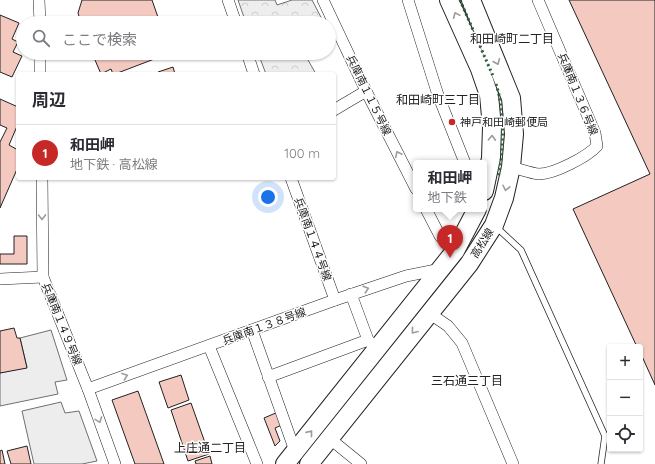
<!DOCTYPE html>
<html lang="ja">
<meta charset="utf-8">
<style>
:root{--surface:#fff;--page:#f7f7f7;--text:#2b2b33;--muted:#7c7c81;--line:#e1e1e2;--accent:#c62828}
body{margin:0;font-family:Quicksand,"Noto Sans JP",sans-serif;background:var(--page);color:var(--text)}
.controls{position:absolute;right:12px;bottom:12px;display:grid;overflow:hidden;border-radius:4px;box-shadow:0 1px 3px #0004}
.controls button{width:36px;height:36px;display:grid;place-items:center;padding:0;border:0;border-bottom:1px solid var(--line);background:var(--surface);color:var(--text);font:20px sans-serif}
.you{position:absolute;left:268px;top:197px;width:14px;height:14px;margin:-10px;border:3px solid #fff;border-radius:50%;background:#1a73e8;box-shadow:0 0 0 6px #1a73e833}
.badge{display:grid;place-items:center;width:26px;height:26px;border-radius:50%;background:var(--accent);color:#fff;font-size:13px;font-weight:700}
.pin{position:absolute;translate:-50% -33px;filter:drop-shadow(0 1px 2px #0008)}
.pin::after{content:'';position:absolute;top:21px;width:14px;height:12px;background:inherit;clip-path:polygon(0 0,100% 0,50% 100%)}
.popup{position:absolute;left:413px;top:160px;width:74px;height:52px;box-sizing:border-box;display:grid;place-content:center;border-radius:4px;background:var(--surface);filter:drop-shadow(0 1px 3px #0005);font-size:13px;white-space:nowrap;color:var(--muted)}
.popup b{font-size:15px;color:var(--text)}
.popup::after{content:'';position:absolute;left:50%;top:100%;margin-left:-8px;border:8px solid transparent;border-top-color:var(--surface)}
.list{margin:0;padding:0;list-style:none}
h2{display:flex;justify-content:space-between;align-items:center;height:52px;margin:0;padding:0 16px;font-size:17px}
h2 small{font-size:13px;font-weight:400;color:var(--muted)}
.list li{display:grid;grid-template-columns:26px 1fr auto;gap:12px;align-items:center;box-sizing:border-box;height:56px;padding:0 16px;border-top:1px solid var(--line)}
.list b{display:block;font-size:15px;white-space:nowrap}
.list p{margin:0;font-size:13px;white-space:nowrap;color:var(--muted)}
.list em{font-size:13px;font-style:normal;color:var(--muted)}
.icon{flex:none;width:22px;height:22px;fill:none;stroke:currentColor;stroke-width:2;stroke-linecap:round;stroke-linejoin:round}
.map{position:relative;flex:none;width:655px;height:464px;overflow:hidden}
.search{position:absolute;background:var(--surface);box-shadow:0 1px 3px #0004;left:16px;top:16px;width:320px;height:44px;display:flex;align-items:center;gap:10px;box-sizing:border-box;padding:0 14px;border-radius:22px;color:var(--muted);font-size:15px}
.panel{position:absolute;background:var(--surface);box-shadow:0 1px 3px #0004;left:16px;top:72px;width:320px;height:108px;border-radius:4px}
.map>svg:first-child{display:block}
</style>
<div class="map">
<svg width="655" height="464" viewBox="0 0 655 464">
<defs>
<pattern id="park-crowns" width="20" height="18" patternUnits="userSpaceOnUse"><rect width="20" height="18" fill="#eee"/><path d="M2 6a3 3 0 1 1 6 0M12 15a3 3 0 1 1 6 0" fill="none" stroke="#ccc"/></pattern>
</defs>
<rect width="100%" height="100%" fill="#fff"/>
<g fill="url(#park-crowns)" stroke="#6f6f6f">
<path d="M238,0H275L277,5L292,0H312L324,23H246Z"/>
<path d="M258,53H304L316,74H266Z"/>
</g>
<g fill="#ededed" stroke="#6f6f6f">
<path d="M51,330L67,380L55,382L58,394L0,406V373L27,367L20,338Z"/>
<path d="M61,402L65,413L79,411L97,461L82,464H34L22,411Z"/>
</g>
<g fill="#f3c9c0" stroke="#222">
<path d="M82,0H152L160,23H81L78,13Z"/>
<path d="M569,0H655V385L640,352V347H637L573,209L650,174Z"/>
<path d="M0,15L19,23L12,39L18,42L13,52L22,56L12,77L0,72Z"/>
<path d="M92,53H170L115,74H113L111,69L101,74Z"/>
<path d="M173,67L175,74H159L158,72Z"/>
<path d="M0,99L18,107V124L9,145L18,150V167L0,208V142L7,128L0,125Z"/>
<path d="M14,236H27V264H0V254H14Z"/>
<path d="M14,328L17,338H20L27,368L0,373V331Z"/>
<path d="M181,375L189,400L168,408L159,382Z"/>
<path d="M138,391L164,464H135L112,400Z"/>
<path d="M191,403L209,454L188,461L171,410Z"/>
<path d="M278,412L282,425L275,428L280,441L275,446L264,418Z"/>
<path d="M27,446L31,464H11L7,451Z"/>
<path d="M2,450L5,464H0V451Z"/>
<path d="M210,456L212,464H196L195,461Z"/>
</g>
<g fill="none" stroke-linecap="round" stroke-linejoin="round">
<g stroke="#222" stroke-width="7">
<path id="lane" d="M495,226L521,250L605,436L601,464"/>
</g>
<g stroke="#222" stroke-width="12">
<g id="street">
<path d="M39,0L40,23"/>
<path d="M228,0L236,23"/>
<path d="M323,0L366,91L416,189"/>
<path d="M408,0L438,95L465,163"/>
<path d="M40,53V74"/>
<path d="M247,53L254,74"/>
<path d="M334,110L366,91"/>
<path d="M511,167C520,169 530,173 539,174C554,174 587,157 597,146L595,133L538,0"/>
<path d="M42,178L43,277L88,389L115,464"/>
<path d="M291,178L335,300"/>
<path d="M426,209L440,236L455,251"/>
<path d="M0,279L43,277"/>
<path d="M351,294L368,340L373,345"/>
<path d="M429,313L448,326L462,343L513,464"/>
<path d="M252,330L295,451"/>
<path d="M209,346L257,464"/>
<path d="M268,377L368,340"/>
<path d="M88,389L335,300L406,276L441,269"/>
<path d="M329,438L361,464"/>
</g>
</g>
<g stroke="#222" stroke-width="20">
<g id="primary">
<path d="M449,0L480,69L489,95L492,127L491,158L484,191"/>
<path d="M285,464L455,251L477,209"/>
<path d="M309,464L469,264L494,225L504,198L511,167L514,134L511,98L471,0"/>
</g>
</g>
<use href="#lane" stroke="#fff" stroke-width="5.5"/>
<use href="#street" stroke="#fff" stroke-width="11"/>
<use href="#primary" stroke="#fff" stroke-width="18"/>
<g stroke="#2f5e38" stroke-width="3" stroke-dasharray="2 3" stroke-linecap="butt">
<path d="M460,0L493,76"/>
<path d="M496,84C505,111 504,151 498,178"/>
</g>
</g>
<defs><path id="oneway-chevron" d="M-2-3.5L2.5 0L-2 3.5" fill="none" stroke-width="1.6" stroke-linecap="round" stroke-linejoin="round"/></defs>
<g stroke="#9c9c9c">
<use href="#oneway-chevron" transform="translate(456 15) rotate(-114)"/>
<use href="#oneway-chevron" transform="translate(497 62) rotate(67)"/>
<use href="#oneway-chevron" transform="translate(492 138) rotate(-87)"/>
<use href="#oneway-chevron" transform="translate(398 154) rotate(-117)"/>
<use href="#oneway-chevron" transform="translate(506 188) rotate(103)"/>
<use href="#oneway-chevron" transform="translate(42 217) rotate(89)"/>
<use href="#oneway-chevron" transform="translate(366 289) rotate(-18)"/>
<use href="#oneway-chevron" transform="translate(414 331) rotate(128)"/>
<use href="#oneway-chevron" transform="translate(125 376) rotate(-20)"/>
<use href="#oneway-chevron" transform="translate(99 420) rotate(70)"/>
<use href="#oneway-chevron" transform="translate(310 433) rotate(-51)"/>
</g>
<circle fill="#c62828" stroke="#fff" stroke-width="1.5" cx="452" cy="122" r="4"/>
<g text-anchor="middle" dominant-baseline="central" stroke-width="3" stroke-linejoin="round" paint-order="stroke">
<g font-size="11" fill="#222" stroke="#fff">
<text transform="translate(578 94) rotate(68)">兵庫南１３６号線</text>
<text transform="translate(369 95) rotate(64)">兵庫南１１５号線</text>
<text transform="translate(313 239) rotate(70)">兵庫南１４４号線</text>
<text transform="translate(482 243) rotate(-58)">高松線</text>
<text transform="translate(62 324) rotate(68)">兵庫南１４９号線</text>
<text transform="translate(264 326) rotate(-20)">兵庫南１３８号線</text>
</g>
<g font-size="11" fill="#222" stroke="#fff" text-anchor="start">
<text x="460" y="122">神戸和田崎郵便局</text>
</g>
<g font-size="12" fill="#222" stroke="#fff">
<text x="512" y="38">和田崎町二丁目</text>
<text x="438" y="99">和田崎町三丁目</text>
<text x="467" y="380">三石通三丁目</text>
<text x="210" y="447">上庄通二丁目</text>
</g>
</g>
</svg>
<div class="controls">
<button>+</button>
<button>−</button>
<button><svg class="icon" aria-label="locate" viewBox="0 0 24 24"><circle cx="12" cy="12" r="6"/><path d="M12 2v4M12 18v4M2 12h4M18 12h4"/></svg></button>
</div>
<div class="you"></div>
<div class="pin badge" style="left:450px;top:258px">1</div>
<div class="popup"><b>和田岬</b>地下鉄</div>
<div class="search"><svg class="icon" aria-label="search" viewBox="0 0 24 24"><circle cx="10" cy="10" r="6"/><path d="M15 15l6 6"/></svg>ここで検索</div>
<section class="panel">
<h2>周辺<small></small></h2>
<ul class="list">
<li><span class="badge">1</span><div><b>和田岬</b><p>地下鉄 · 高松線</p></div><em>100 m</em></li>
</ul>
</section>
</div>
